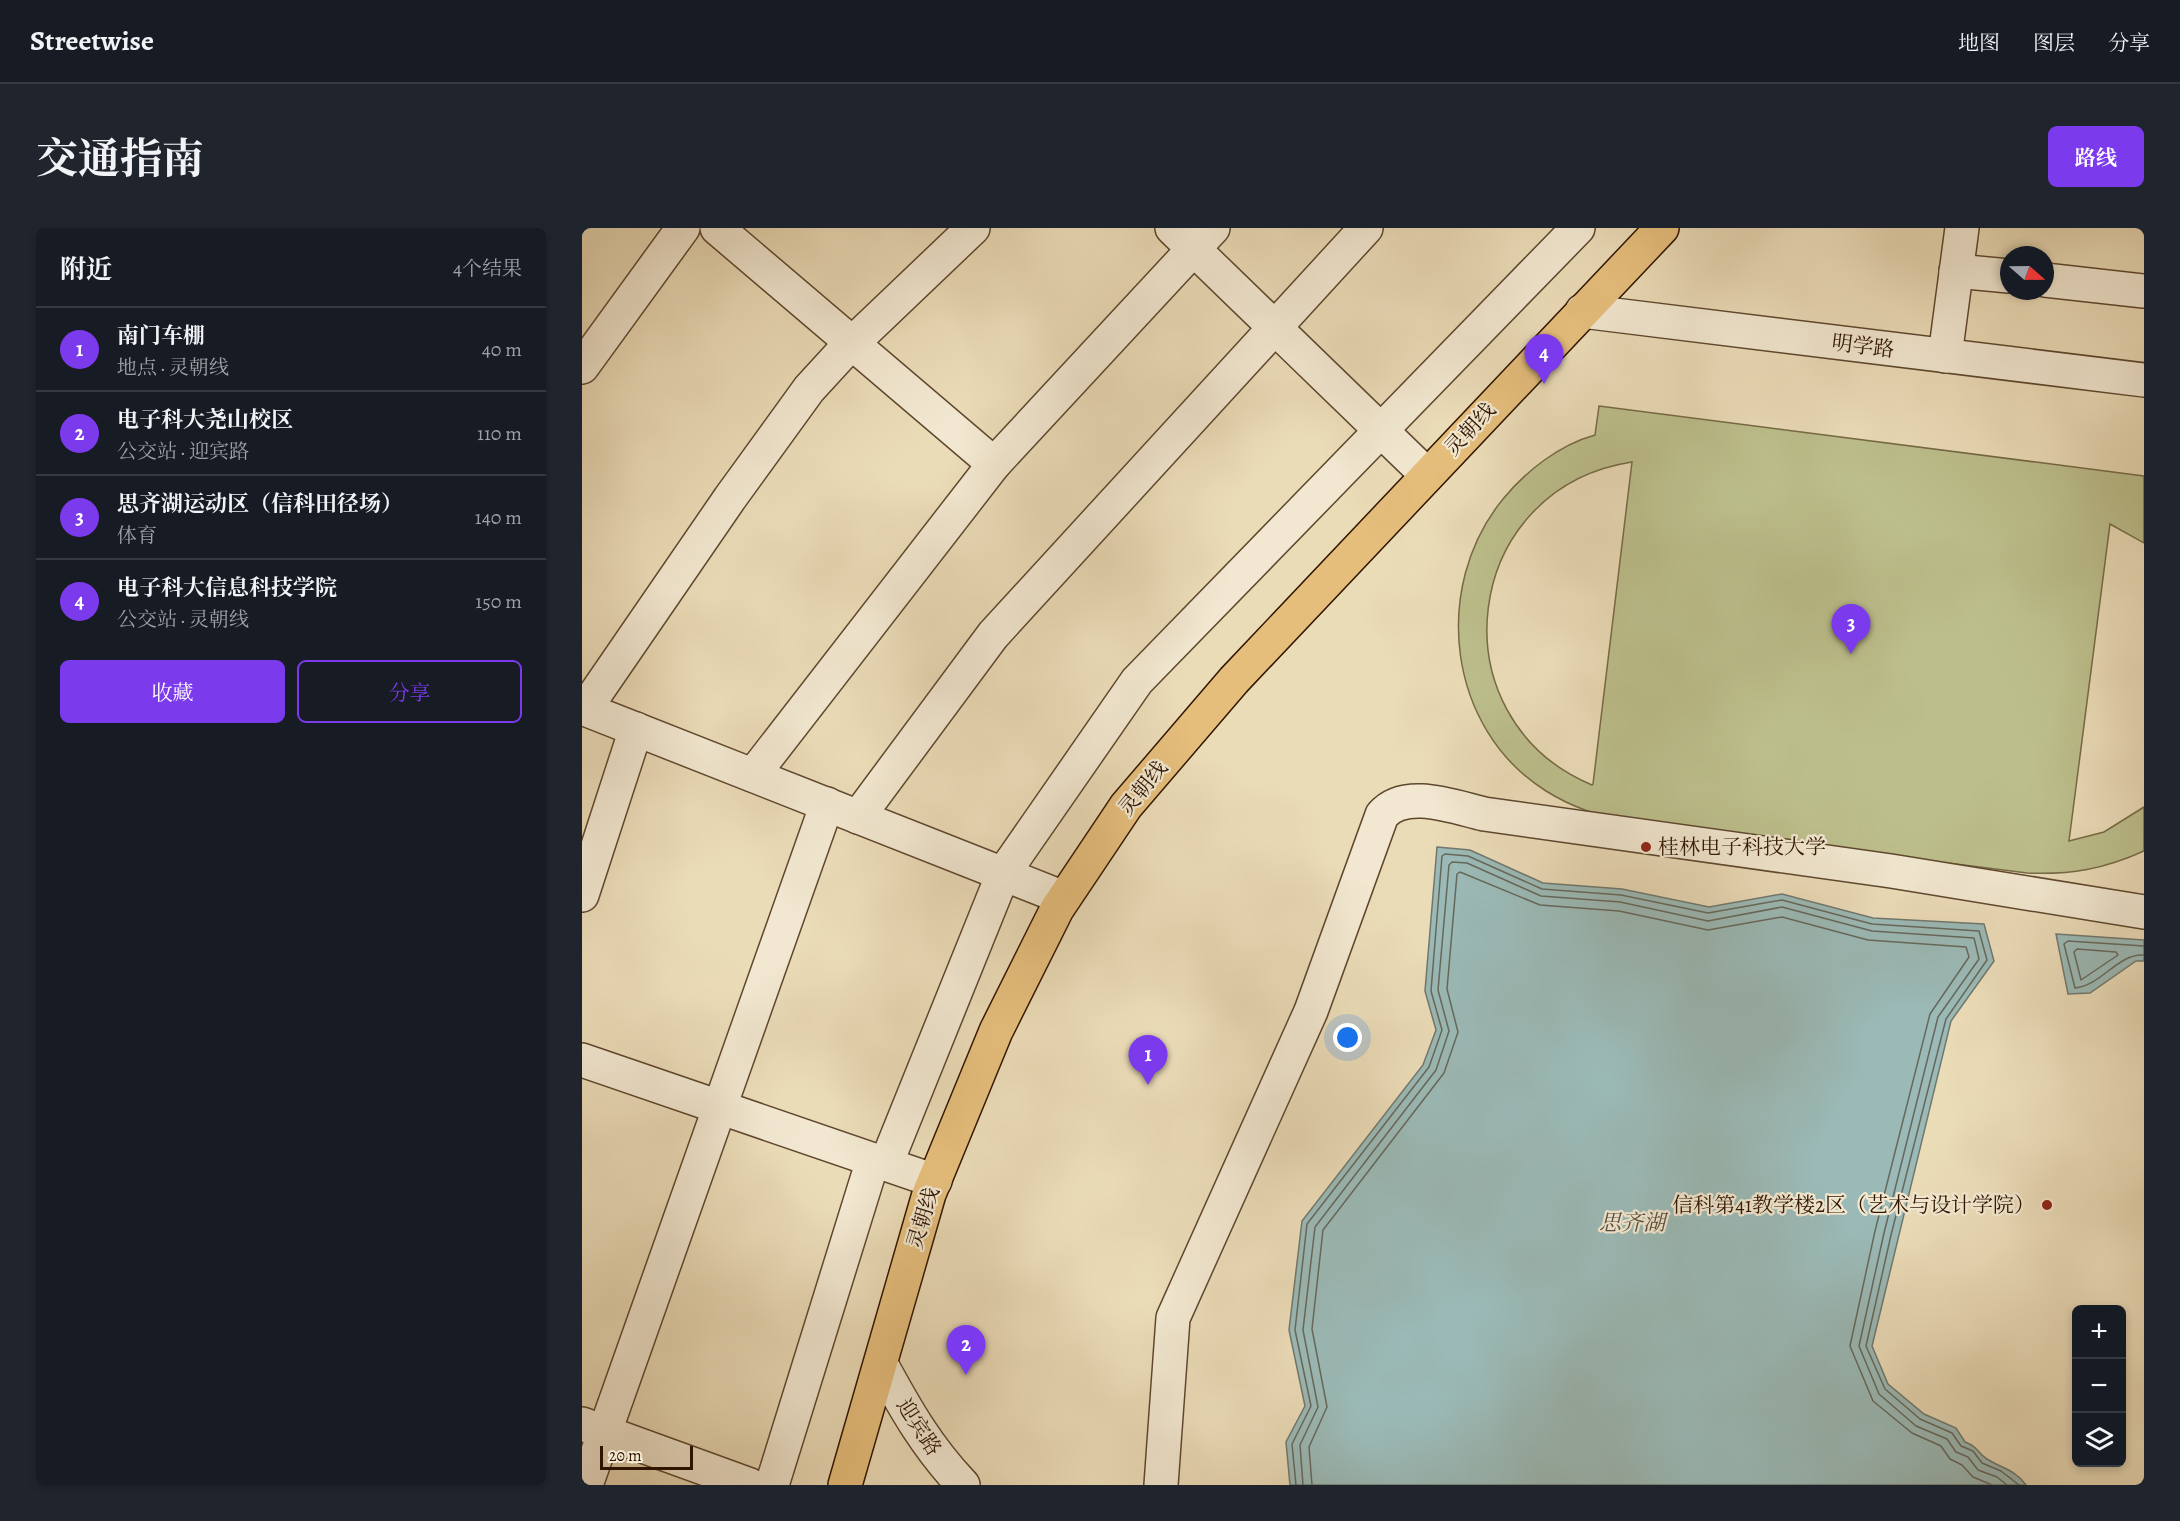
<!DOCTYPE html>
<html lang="zh">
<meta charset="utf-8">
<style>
:root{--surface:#171b24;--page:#20242c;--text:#f1f3f6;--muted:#9ea1a6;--line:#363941;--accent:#7c3aed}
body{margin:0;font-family:Alegreya,"Noto Serif SC",serif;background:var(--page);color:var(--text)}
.controls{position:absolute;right:18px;bottom:18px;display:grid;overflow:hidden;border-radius:9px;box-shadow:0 3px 9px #0003}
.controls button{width:54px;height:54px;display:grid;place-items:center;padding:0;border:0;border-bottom:2px solid var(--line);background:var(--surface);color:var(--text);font:30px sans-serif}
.compass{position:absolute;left:1418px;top:18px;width:54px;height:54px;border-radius:50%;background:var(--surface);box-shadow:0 3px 9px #0003;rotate:110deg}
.scale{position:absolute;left:18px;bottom:15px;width:93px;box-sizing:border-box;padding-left:6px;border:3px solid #301500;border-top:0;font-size:16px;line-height:21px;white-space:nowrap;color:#301500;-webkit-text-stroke:4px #f2e8d1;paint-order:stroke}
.you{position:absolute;left:766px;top:810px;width:21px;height:21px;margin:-15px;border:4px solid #fff;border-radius:50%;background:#1a73e8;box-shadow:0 0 0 9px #1a73e833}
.badge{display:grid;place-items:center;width:39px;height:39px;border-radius:50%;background:var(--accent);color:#fff;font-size:20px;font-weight:700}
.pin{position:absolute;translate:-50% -50px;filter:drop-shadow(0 2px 3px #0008)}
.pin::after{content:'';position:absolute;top:32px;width:21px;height:18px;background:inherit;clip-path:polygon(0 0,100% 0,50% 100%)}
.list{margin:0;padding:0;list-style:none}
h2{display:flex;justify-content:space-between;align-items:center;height:78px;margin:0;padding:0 24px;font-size:26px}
h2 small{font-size:20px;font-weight:400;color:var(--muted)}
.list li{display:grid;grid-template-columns:39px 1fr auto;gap:18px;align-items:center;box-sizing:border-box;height:84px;padding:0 24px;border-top:2px solid var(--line)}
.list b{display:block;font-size:22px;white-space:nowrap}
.list p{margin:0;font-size:20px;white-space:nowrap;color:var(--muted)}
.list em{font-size:20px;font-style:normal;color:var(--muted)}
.actions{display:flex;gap:12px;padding:18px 24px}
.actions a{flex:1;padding:14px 0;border:2px solid var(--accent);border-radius:9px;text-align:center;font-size:21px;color:var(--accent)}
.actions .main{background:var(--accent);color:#fff}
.icon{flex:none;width:33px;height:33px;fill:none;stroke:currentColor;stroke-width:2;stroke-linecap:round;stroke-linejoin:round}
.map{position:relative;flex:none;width:1562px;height:1257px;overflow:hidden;border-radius:9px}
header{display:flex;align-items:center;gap:36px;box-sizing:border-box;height:84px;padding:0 30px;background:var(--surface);border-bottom:2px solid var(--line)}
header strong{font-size:28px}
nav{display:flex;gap:33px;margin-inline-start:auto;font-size:21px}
.intro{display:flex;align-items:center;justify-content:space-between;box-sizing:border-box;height:144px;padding:0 36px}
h1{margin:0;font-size:42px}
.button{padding:15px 27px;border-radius:9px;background:var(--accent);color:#fff;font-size:21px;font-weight:700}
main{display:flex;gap:36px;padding:0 36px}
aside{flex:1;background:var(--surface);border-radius:9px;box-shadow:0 3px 9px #0003}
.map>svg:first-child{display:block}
</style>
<header>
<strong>Streetwise</strong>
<nav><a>地图</a><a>图层</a><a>分享</a></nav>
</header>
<div class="intro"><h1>交通指南</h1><a class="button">路线</a></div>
<main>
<aside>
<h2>附近<small>4个结果</small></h2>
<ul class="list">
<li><span class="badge">1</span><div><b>南门车棚</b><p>地点 · 灵朝线</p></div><em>40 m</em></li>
<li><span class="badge">2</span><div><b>电子科大尧山校区</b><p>公交站 · 迎宾路</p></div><em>110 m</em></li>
<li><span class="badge">3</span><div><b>思齐湖运动区（信科田径场）</b><p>体育</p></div><em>140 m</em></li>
<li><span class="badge">4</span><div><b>电子科大信息科技学院</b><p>公交站 · 灵朝线</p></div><em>150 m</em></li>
</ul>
<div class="actions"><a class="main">收藏</a><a>分享</a></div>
</aside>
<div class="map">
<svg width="1562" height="1257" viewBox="0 0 1562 1257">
<rect width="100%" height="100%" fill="#ebdcb8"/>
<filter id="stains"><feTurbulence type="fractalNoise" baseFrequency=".00333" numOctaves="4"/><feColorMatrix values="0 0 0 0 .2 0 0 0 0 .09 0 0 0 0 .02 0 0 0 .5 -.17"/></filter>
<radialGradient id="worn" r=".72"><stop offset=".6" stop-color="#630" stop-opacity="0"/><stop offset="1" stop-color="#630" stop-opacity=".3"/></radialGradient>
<path fill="#bcbf8c" stroke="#766a46" stroke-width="1.5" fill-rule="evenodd" d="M1017,178L1562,248V315L1528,296L1487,613L1522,604L1562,579V623C1523,641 1488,647 1445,645L1049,595C1018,588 991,580 964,563C865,501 849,359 921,271C944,243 977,217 1013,207ZM1050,234L1011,556L1010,557C851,490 879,260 1050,234Z"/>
<g fill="#9bbab7" stroke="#70786e" stroke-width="1.5">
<path d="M855,619L888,622L961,655L1040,661L1127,679L1200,666L1291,690L1402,696L1412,733L1369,793L1290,1118L1306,1156L1342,1186L1374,1200L1383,1214C1396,1218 1395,1225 1405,1231C1419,1240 1434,1242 1444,1257H708L704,1214L723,1178L707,1102L720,993L841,837L854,802L843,763Z"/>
<path d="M1474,706L1562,712V733H1554L1508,765L1486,766Z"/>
</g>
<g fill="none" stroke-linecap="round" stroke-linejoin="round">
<g stroke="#66685c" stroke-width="1.5">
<path d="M1562,718L1486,713L1482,716L1493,760C1519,758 1536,725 1562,727"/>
<path d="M1495,721L1534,724L1536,727L1499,752L1492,724Z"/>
<path d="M714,1257L710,1216L729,1178L713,1102L725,996L847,839L860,802L849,763L860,628L863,626L886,628L960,661L1039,667L1126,685L1200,672L1290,696L1397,703L1405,732L1364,791L1309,1007L1284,1118L1303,1161L1338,1191L1370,1205L1379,1218L1391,1223L1400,1235L1419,1243L1437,1257"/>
<path d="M721,1257L718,1217L736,1179L721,1102L733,999L854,842L867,803L856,762L867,637L870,634L885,635L959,668L1038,674L1126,693L1200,679L1290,703L1392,710L1397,731L1356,789L1302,1005L1277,1118L1297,1166L1334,1198L1365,1211L1374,1224L1386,1229L1396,1242L1415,1249L1425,1257"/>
<path d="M730,1257L727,1219L745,1179L730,1101L741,1002L862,845L876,804L865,761L875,646L878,644L958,677L1037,683L1126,702L1200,689L1286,712L1384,719L1387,729L1348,786L1293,1003L1268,1118L1291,1173L1330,1205L1359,1218L1368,1231L1380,1237L1391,1249L1410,1257"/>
</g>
<g stroke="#5f472e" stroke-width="36">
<g id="minor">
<path d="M135,0L412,236"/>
<path d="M590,0L845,247"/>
<path d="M1374,43L1427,48"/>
<path d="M1463,52L1562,63"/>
<path d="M1000,83L1562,152"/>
<path d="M1363,128L1380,0"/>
<path d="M0,139L101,0"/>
<path d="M0,480L482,670"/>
<path d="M3,481L148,270L227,161L260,125L391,0"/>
<path d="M171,547L412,236L631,0"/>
<path d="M276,589L411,407L784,0"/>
<path d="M0,667L54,501"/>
<path d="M0,832L353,953"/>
<path d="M304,936L421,646L555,453L996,0"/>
<path d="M299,1136C324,1182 345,1219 381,1257"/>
<path d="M0,1196L168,1257"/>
<path d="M4,1257L245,576"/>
<path d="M190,1257L291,932"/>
<path d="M579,1257L591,1090L729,783L800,587C823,560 872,579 902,586L1309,643L1562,684"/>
</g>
</g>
<g stroke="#301500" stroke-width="36">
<path id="major" d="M263,1257L347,966L414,803L475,681L544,578L652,452L1080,0"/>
</g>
<use href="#minor" stroke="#f2e8d1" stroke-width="33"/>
<use href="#major" stroke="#e6be7c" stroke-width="33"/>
</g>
<g fill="#8f2418" stroke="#f2e8d1" stroke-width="2">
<circle cx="1064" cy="619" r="6"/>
<circle cx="1465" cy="977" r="6"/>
</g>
<g text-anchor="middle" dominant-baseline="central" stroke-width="4.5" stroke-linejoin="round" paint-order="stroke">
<g font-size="21" fill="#301500" stroke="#f2e8d1">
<text transform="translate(1281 118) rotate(7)">明学路</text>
<text transform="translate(888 201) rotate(-47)">灵朝线</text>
<text transform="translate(561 560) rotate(-51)">灵朝线</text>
<text transform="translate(341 990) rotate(-73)">灵朝线</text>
<text transform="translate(337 1199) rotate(57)">迎宾路</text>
</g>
<g font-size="21" fill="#301500" stroke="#f2e8d1" text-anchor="start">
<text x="1076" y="619">桂林电子科技大学</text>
<text x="1453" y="977" text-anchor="end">信科第41教学楼2区（艺术与设计学院）</text>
</g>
<g font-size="22" font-style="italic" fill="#554f40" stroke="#f2e8d1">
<text x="1050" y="995">思齐湖</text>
</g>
</g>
<rect width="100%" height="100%" filter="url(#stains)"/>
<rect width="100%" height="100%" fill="url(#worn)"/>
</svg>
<div class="controls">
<button>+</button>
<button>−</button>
<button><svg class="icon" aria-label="layers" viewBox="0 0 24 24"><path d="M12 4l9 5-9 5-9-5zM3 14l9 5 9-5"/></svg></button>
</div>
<svg class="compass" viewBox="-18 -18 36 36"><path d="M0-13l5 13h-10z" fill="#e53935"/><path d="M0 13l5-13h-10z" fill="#9ea1a6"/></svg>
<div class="scale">20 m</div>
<div class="you"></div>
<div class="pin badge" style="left:566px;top:857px">1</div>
<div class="pin badge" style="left:384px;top:1147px">2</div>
<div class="pin badge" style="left:1269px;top:426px">3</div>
<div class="pin badge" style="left:962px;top:156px">4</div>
</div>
</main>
